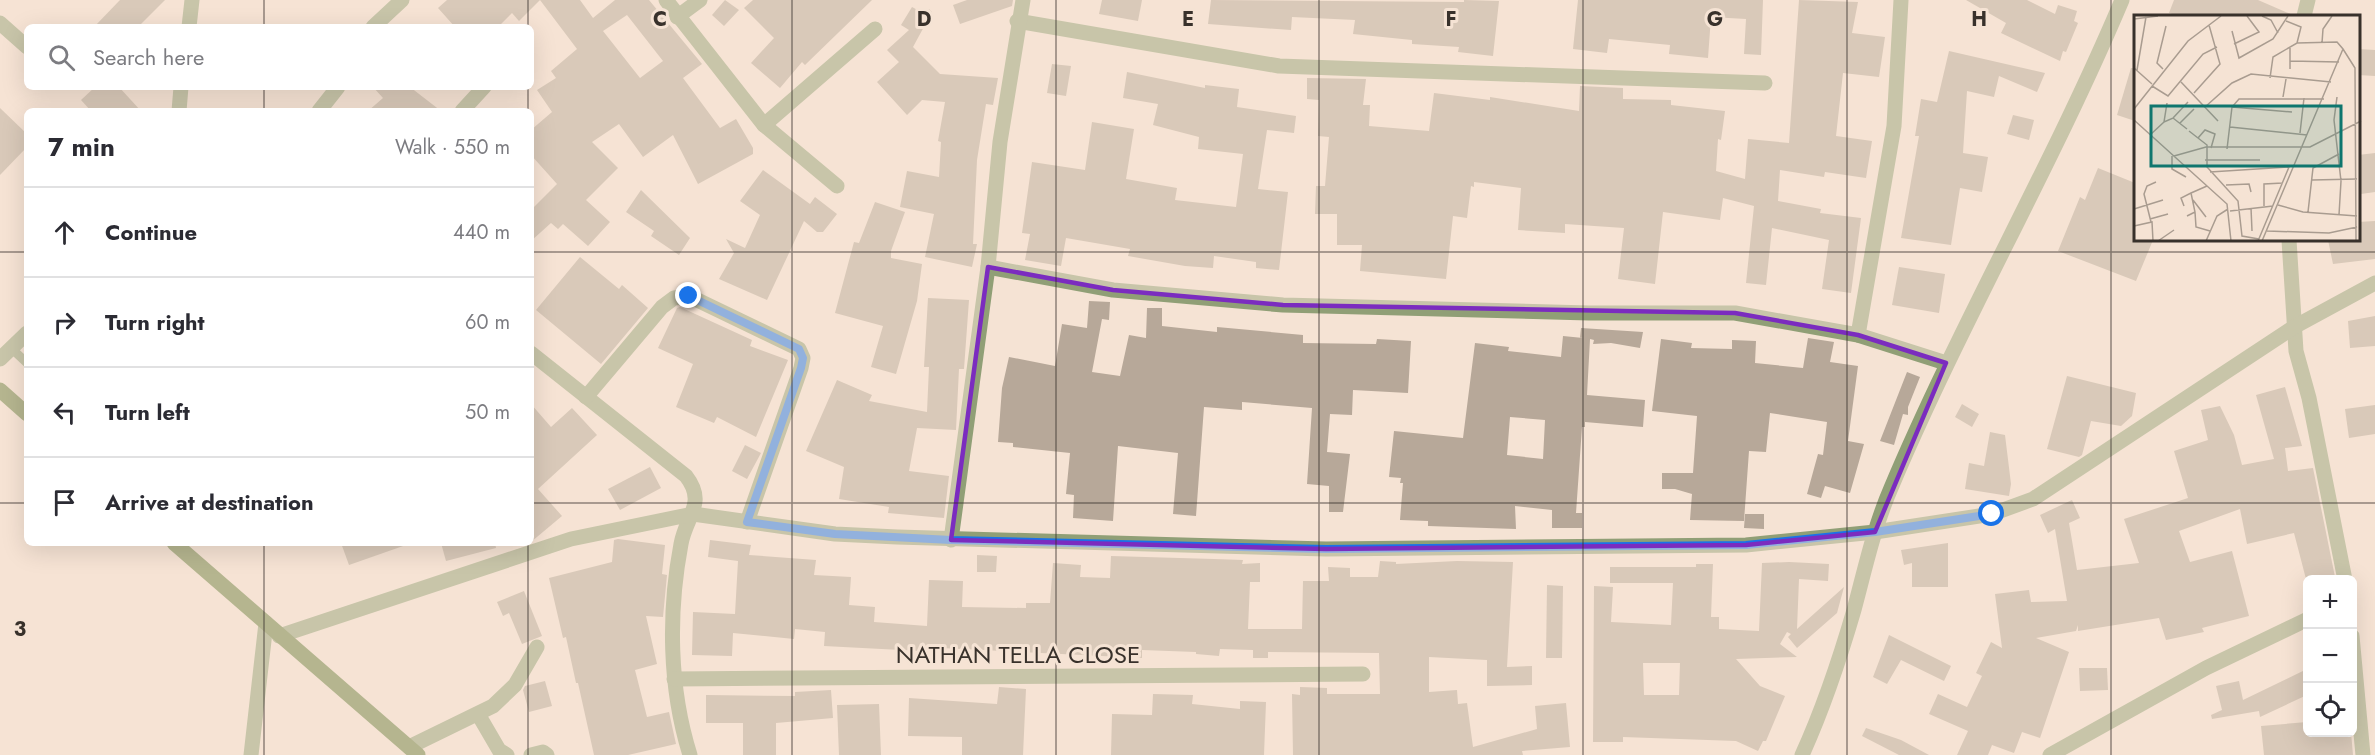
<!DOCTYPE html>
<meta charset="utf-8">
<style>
:root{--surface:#fff;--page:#f2f2f3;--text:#2b2b33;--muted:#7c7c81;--line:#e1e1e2}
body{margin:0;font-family:Jost,sans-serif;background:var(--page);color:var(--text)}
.controls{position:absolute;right:18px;bottom:18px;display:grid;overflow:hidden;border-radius:9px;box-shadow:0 6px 24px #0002}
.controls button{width:54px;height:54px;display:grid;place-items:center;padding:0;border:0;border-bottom:2px solid var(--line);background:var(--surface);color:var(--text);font:30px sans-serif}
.stop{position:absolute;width:18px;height:18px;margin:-14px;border:4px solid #1a73e8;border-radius:50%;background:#fff}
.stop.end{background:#1a73e8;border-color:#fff;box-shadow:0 2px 6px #0008}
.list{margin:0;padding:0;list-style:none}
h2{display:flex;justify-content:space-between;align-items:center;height:78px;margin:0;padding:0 24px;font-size:26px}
h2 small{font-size:20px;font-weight:400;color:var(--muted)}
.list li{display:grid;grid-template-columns:39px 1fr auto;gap:18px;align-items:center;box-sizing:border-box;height:90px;padding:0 24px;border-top:2px solid var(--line)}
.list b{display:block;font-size:22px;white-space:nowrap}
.list em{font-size:20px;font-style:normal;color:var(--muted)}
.icon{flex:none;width:33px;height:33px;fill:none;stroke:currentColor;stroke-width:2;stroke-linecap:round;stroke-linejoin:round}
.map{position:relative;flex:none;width:2375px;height:755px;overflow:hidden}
.search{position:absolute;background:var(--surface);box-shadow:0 6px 24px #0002;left:24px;top:24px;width:510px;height:66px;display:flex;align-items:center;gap:15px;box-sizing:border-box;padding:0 21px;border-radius:9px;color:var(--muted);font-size:22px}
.panel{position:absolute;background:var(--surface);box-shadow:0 6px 24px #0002;left:24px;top:108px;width:510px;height:438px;border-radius:9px}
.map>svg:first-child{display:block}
</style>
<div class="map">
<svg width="2375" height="755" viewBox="0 0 2375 755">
<rect width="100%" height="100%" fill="#f5e3d4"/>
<g fill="#b7a899" fill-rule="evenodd">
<path d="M120,0H165L138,27H94Z"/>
<path d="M447,0H580L593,18L615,0H649L702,64L683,78L720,128L736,119L753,148V154L698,184L673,135L643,157L619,124L592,142L618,168L586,200L610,222L588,246L563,224L558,229L551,223L531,241V210L557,184L531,155V130L552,112L537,90L556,78L551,71L577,49L540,0L519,21L512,13L498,27H455L438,8ZM627,15L663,61L640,78L603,31Z"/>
<path d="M725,0L739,10L724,26L712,15Z"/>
<path d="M753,0H872L805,65L802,62L780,88L751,63L774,38L744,8Z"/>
<path d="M967,0H1013L1012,6L960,24L953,5Z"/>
<path d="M1102,0H1142L1138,21L1099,14Z"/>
<path d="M1211,0L1464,2V0L1499,1L1493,56L1458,52L1459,47L1412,44V40L1353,34L1355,20L1292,17L1291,30L1208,24Z"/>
<path d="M1578,0H1763L1761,55L1744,54L1746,19L1711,17L1708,58L1669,54L1670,45L1609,39L1607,53L1573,49Z"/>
<path d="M1799,0L1858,2L1852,33L1885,37L1879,77L1843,73L1836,136L1872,141L1866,178L1825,172L1824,177L1780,170L1778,201L1821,209L1820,213L1861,218L1851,293L1822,289L1829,240L1772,228L1766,285L1746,283L1754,206L1723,198L1720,220L1663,212L1655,284L1618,279L1624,228L1565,224V233L1518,230L1521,188L1474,182V187L1471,186L1467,218L1453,216L1446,279L1360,271L1362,245H1337V214H1315L1316,186H1325L1329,137L1318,136L1319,100L1307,99V78L1366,79L1363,105H1370L1369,126L1429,131L1434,93L1490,100V97L1579,111L1580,86L1623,88V99L1671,100V105L1725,111L1721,140L1718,139L1716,171L1745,179L1748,139L1789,143Z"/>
<path d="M1966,0H2027L2055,14L2058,5L2077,11L2074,21L2078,23L2066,52L2063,51L2060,61L2001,33L2006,23Z"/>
<path d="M2174,0H2258L2295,16H2178L2169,13Z"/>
<path d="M912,7L925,14L929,9L932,12L913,47L940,74L998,78L993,105L986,104L977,160L973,244H977L972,267L925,257L934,214L900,207L907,171L939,177L941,142L938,141L945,102L922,100L907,115L877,82L899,62L887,50L909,30L901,25Z"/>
<path d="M2358,49L2375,50V76L2358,75Z"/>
<path d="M1949,51L2045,73L2037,92L1999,76L1994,97L1967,91L1963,153L1988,157L1982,192L1960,188L1951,245L1901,238L1919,136H1915L1921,99L1937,102Z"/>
<path d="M1052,64L1071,66L1066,96L1047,93Z"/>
<path d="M2131,68H2135V121L2117,115Z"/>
<path d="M1127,72L1205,88V85L1239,89L1237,107L1296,116L1294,133L1267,130L1258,189L1288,192L1279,270L1256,268V262L1214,256L1213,268L1185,266L1128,256L1130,249L1066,238L1061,266L1025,260L1030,234L1022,233L1032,162L1085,170L1092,122L1134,129L1126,179L1177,188L1175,200L1236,207L1243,154L1198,149L1199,137L1153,125L1158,104L1123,98Z"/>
<path d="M95,87H119L141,111H91L81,100Z"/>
<path d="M373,87H410L441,111H368L383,98Z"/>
<path d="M0,108L27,134V147L0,175Z"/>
<path d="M2013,115L2034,120L2029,140L2007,134Z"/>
<path d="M2375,153V192L2361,194L2358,155Z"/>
<path d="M2098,168L2135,183V240H2153L2136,281L2058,251L2080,197L2085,200Z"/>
<path d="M763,170L810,204L815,197L837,214L823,232H817L804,221L767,300L719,279L734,253L726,239L745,248L760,215L740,201Z"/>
<path d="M641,190L690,238L679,255L651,236L654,231L626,212Z"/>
<path d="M875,202L905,212L891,251V258L922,264L917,301L896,374L871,367L883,326L835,313L854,242L859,243Z"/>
<path d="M2375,221V259L2333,264L2328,240H2358V222Z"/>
<path d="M580,257L619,289L622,285L648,308L601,364L536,310Z"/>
<path d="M1899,267L1945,274L1939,313L1892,305Z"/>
<path d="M928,298L969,300L964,369H959L956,430L917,428L909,471L949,476L944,518L888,513L889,507L839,499L844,467L806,451L837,380L872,395L869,401L927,412L929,367H924Z"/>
<path d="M1089,301L1110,302L1109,320L1102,319L1092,372L1120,376L1129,335L1146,338L1147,308H1162V326L1217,332V327L1303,335V343L1376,344L1377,339L1411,341L1408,393L1353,390L1352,415L1330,414L1327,452L1350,454L1343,512H1329V486L1307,484L1312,408L1242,402V410L1204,407L1196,516L1173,514L1178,453L1118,446L1113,521L1073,518L1074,495L1066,494L1070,453L1013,447V443L998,442L1002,388L1009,357L1055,366L1062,324L1087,328Z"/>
<path d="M680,307L752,340L750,346L788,360L756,437L717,417L714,423L676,407L693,364L658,348L677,308Z"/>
<path d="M2375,316V346L2350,348L2348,321Z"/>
<path d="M1581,328L1643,332L1640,348L1611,343L1593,344L1594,340L1590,339L1587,395L1645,400L1643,427L1585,422V427H1582L1576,513H1582V528H1552V510L1515,506L1516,529L1428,526V521L1400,520L1403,483H1400L1401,478L1389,477L1394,431L1463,438L1475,343L1509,347L1508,351L1561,357L1563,336L1583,338H1580ZM1510,417L1545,420L1543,459L1507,455Z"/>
<path d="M1808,338L1834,342L1830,362L1858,366L1848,441L1864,444L1850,493L1825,486L1821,498L1807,494L1818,454L1823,455L1827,422L1770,413L1766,452L1749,451L1744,521L1690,520L1692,494L1675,489H1662V473H1693L1697,416L1652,411L1661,339L1692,343L1691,348L1732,349V340L1756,341L1755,363L1803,368Z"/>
<path d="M1907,372L1920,377L1908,407V415L1903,414L1894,445L1880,441Z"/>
<path d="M2067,376L2136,393L2132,416L2121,426L2091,421L2082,455L2079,457L2047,449Z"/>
<path d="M2285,387L2302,446L2285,448L2288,471L2313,468L2335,577L2306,579L2294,533L2247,544L2240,509L2179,531L2190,562L2232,551L2249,616L2202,628L2204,632L2166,640L2159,618L2078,631V625L2076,631L2036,638L2069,652L2040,738L2022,732L2014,753L1992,745L1988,755H1957L1968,731L1929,714L1938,694L1967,707L1982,676L1976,673L1991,642L2002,648L1995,594L2029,590L2031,602L2067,601L2055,529L2048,533L2040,515L2072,500L2080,518L2069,523L2077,570L2139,563L2124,519L2188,498L2174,451L2208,440L2201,410L2220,406L2234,435L2242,465L2274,459L2256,395Z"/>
<path d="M531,404L551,427L572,408L597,435L538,489L562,516L531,542Z"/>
<path d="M1962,404L1979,414L1972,427L1955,417Z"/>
<path d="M2375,405V434L2349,438L2345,409Z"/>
<path d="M1990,432L2005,435L2011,484L2009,496L1965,489L1969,463L1984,466Z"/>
<path d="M745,445L761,453L747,479L732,471Z"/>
<path d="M650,467L661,488L620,510L608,489Z"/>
<path d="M1745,514H1764V529L1744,528Z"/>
<path d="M618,539L665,545L662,574L667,575L663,617L646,616L657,664L635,670L647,717L669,712L676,744L628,755H594L578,683H576L566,637L563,638L549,578L612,562L614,540Z"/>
<path d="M710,540L751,545L749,555L816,560L814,575L851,577L849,605L875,607L874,622L927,626L929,580L963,581L962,607L1026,608V603H1050L1053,563L1081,565L1080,577L1110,578L1111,556L1214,559L1243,560L1242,564L1260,563V582H1250L1248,629H1302L1303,581H1329L1328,567L1350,568V577H1378L1380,561L1396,562V564L1457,561L1513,562L1507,667L1532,666V685L1487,686V660L1429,657V692L1457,690L1458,704L1467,703L1473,747L1537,729L1535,706L1566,703L1570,747L1522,751L1523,755H1293L1292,694L1300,695V687L1327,688V694H1380L1379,653L1268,652V658H1253V650L1220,649L1219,656L1196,654V652L1142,650V658L921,647L920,651L824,646L825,632L795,629L794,639L733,633L732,656L692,655L693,612L735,614L738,561L708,557Z"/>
<path d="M341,543H405L406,545L349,565Z"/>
<path d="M441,543H495L496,548L446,561Z"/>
<path d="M1948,543V587H1912V563L1904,565L1901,550Z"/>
<path d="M977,555L997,556L996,572H977Z"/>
<path d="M1789,562L1829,564L1828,581L1799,579L1797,629L1844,587L1837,613L1797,648L1788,637L1791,634L1787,632L1780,644L1797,657L1736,659L1760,686L1785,696L1766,741H1763L1758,751L1736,741L1623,737V742H1593L1594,586L1613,587L1611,622L1671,625L1673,583H1610V567H1696V564H1713L1711,617H1719V629L1759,631L1762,563ZM1643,663H1680L1679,695H1644Z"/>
<path d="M1547,585L1563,586L1562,658H1546Z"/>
<path d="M524,591L542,636L522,644L509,613L503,616L497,602Z"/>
<path d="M1889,635L1951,666L1944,681L1901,660L1887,684L1873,677Z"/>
<path d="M2079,668H2107L2108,690L2080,691Z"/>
<path d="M2307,669V695L2260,717L2259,711L2212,719L2211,715L2222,710L2216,686L2239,681L2243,700Z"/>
<path d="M545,681L552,706L529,712L523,690L525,686Z"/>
<path d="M999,687L1026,689L1023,755H962V737L908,736L909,698L997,704Z"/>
<path d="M831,690L833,718L776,723V755H743V723H706V695L795,696V692Z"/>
<path d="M1153,694L1193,695L1192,704L1240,709V701L1266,702L1264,755H1111L1112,714L1152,715Z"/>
<path d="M879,704L881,755H839L837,705Z"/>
<path d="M2307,722V732H2351L2353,755H2264L2261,726Z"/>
<path d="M1866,728L1901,740L1929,755H1899L1862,736Z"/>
</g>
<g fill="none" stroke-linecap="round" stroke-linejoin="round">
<path stroke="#909f76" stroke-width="9" d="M11,348L27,363"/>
<g stroke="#909f76" stroke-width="15">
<path d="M666,0L764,125L837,186"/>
<path d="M2304,16L2308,0"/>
<path d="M677,17L700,0"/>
<path d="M1017,21L1279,66L1765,83"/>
<path d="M0,23L27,47"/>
<path d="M189,27L192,0"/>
<path d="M373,27L402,0"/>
<path d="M179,111L181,87"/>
<path d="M319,111L338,87"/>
<path d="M462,111L484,87"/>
<path d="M764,125L875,29"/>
<path d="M2289,240L2296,351L2309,398L2345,580"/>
<path d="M988,267L1113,290L1283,305L1589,313H1735L1858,335L1946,363"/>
<path d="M1858,335L1894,126L1901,0"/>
<path d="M531,353L686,476C707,503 686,516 681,544C668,613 669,688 690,755"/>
<path d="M0,359L27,333"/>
<path d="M586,397L662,307L674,298L689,296L799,349L803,358L801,368L747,522"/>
<path d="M951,540L988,267L1000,142L1023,0"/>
<path d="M279,636L571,539L693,514L835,534L897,537L1326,549L1746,545L1875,532L1992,514L2033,499L2294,327L2375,283"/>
<path d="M2352,636L2363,755"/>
<path d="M674,679L1363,674"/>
<path d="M478,714L499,750L507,755"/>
<path d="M409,747L493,706L515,685L537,647"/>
<path d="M251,755L266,623"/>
<path d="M531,755L543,752L547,755"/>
<path d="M1802,755C1823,709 1840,658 1854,610C1865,569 1874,527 1891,488C1961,322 2052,166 2122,0"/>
<path d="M2050,755L2206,668L2308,619"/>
</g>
<g stroke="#667c3d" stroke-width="15">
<path d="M0,390L27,414"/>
<path d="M174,543L418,755"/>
</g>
</g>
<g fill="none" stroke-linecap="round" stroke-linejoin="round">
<path stroke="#1a73e8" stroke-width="8" d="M689,296L799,349L803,358L801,368L747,522L835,534L951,540L1326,549L1746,545L1875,532L1992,514"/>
</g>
<path d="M0 0H2375V755H0ZM988,267L1113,290L1283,305L1735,313L1858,335L1946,363L1875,532L1746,545L1326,549L951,540Z" fill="#f5e3d4" fill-opacity=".55" fill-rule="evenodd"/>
<path fill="none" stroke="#7b2cbf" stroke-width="4.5" stroke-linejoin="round" d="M988,267L1113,290L1283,305L1735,313L1858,335L1946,363L1875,532L1746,545L1326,549L951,540Z"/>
<path fill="none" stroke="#38312b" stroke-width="1.5" stroke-opacity="0.55" d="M264,0V27M528,0V27M792,0V755M1056,0V755M1319,0V755M1583,0V755M1847,0V755M2111,0V755M264,87V111M528,87V111M0,252H27M531,252H2375M0,503H27M531,503H2375M264,543V755M528,543V755"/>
<g text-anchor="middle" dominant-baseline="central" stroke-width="6" stroke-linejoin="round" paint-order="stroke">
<g font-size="24" fill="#38312b" stroke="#f5e3d4">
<text x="1018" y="654">NATHAN TELLA CLOSE</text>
</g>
</g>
<g transform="translate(2134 15)">
<rect width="226" height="226" fill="#f5e3d4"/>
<path fill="none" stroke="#a99c90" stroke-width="1.5" d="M128,1L137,5L144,18M0,4L24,1M152,6L167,12L163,28M98,16L105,43L139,24L154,1M188,28L189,14L198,1M100,29L125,17L113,1M156,32V54M209,34L221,53L222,226M156,46L205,47M0,53L18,69M29,54L23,48L32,11M3,55L12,2M47,67L84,106M18,71L34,81L69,39L83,32M60,78L86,49L75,10M149,82L152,64M203,82L200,105L207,166L205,200M33,88L30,107L39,103L53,114M71,92L98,68L117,59L197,67M98,92L158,97M0,94L54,26L87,1M39,103L54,87M0,105L93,189L97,226M46,108L60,94M96,112L173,120M55,116L73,130V152L104,186L108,221L125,224M166,118L170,83M16,120L30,107M64,123L71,115L81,119L77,133M93,134L98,92L105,84H190M38,141V154L52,162M40,141L72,132H176L227,106M71,145H126M76,157L155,152L124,226M178,165L223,164M92,170L115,169L117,177M59,185L72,202M144,190L169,197L223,201M50,191L47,183L57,178M130,191V169L149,168M117,193L118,216M0,194L29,185M96,196L139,191M61,197L62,212L76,216M174,197L179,153L205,139M53,201L61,197L57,178L73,171M16,204L34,199M17,207L10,179L13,171L22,167M0,211L18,207L19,226M133,216L195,218L223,212M24,226L40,215M72,226L83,201L94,194M128,226L209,34L203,27L163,28L139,42L136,63"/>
<path fill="#0f766e" fill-opacity="0.15" stroke="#0f766e" stroke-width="3" d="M17,91H207V151H17Z"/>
<rect width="226" height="226" fill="none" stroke="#38312b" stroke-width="3"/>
</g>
<g font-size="20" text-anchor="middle" font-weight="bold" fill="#38312b" stroke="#f5e3d4" stroke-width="6" stroke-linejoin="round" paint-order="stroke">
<text x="660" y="26">C</text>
<text x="924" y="26">D</text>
<text x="1188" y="26">E</text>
<text x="1451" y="26">F</text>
<text x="1715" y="26">G</text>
<text x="1979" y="26">H</text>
<text x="20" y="636">3</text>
</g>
</svg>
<div class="controls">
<button>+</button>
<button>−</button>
<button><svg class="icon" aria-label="locate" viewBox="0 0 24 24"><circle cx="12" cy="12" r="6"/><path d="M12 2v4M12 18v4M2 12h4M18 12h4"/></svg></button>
</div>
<div class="stop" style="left:1992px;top:514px"></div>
<div class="stop end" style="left:689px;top:296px"></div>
<div class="search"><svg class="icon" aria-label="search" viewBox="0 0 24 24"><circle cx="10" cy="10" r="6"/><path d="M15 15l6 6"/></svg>Search here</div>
<section class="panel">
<h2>7 min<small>Walk · 550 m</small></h2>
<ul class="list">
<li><svg class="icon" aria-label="ahead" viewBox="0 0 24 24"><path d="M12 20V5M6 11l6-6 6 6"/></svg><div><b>Continue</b></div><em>440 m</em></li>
<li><svg class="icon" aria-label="right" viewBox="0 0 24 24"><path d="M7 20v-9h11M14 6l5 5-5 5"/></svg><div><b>Turn right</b></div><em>60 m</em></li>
<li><svg class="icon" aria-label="left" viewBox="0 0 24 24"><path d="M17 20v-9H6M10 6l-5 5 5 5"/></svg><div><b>Turn left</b></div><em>50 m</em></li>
<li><svg class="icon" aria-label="arrive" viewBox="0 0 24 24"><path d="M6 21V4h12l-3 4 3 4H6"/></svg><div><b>Arrive at destination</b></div></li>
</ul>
</section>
</div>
